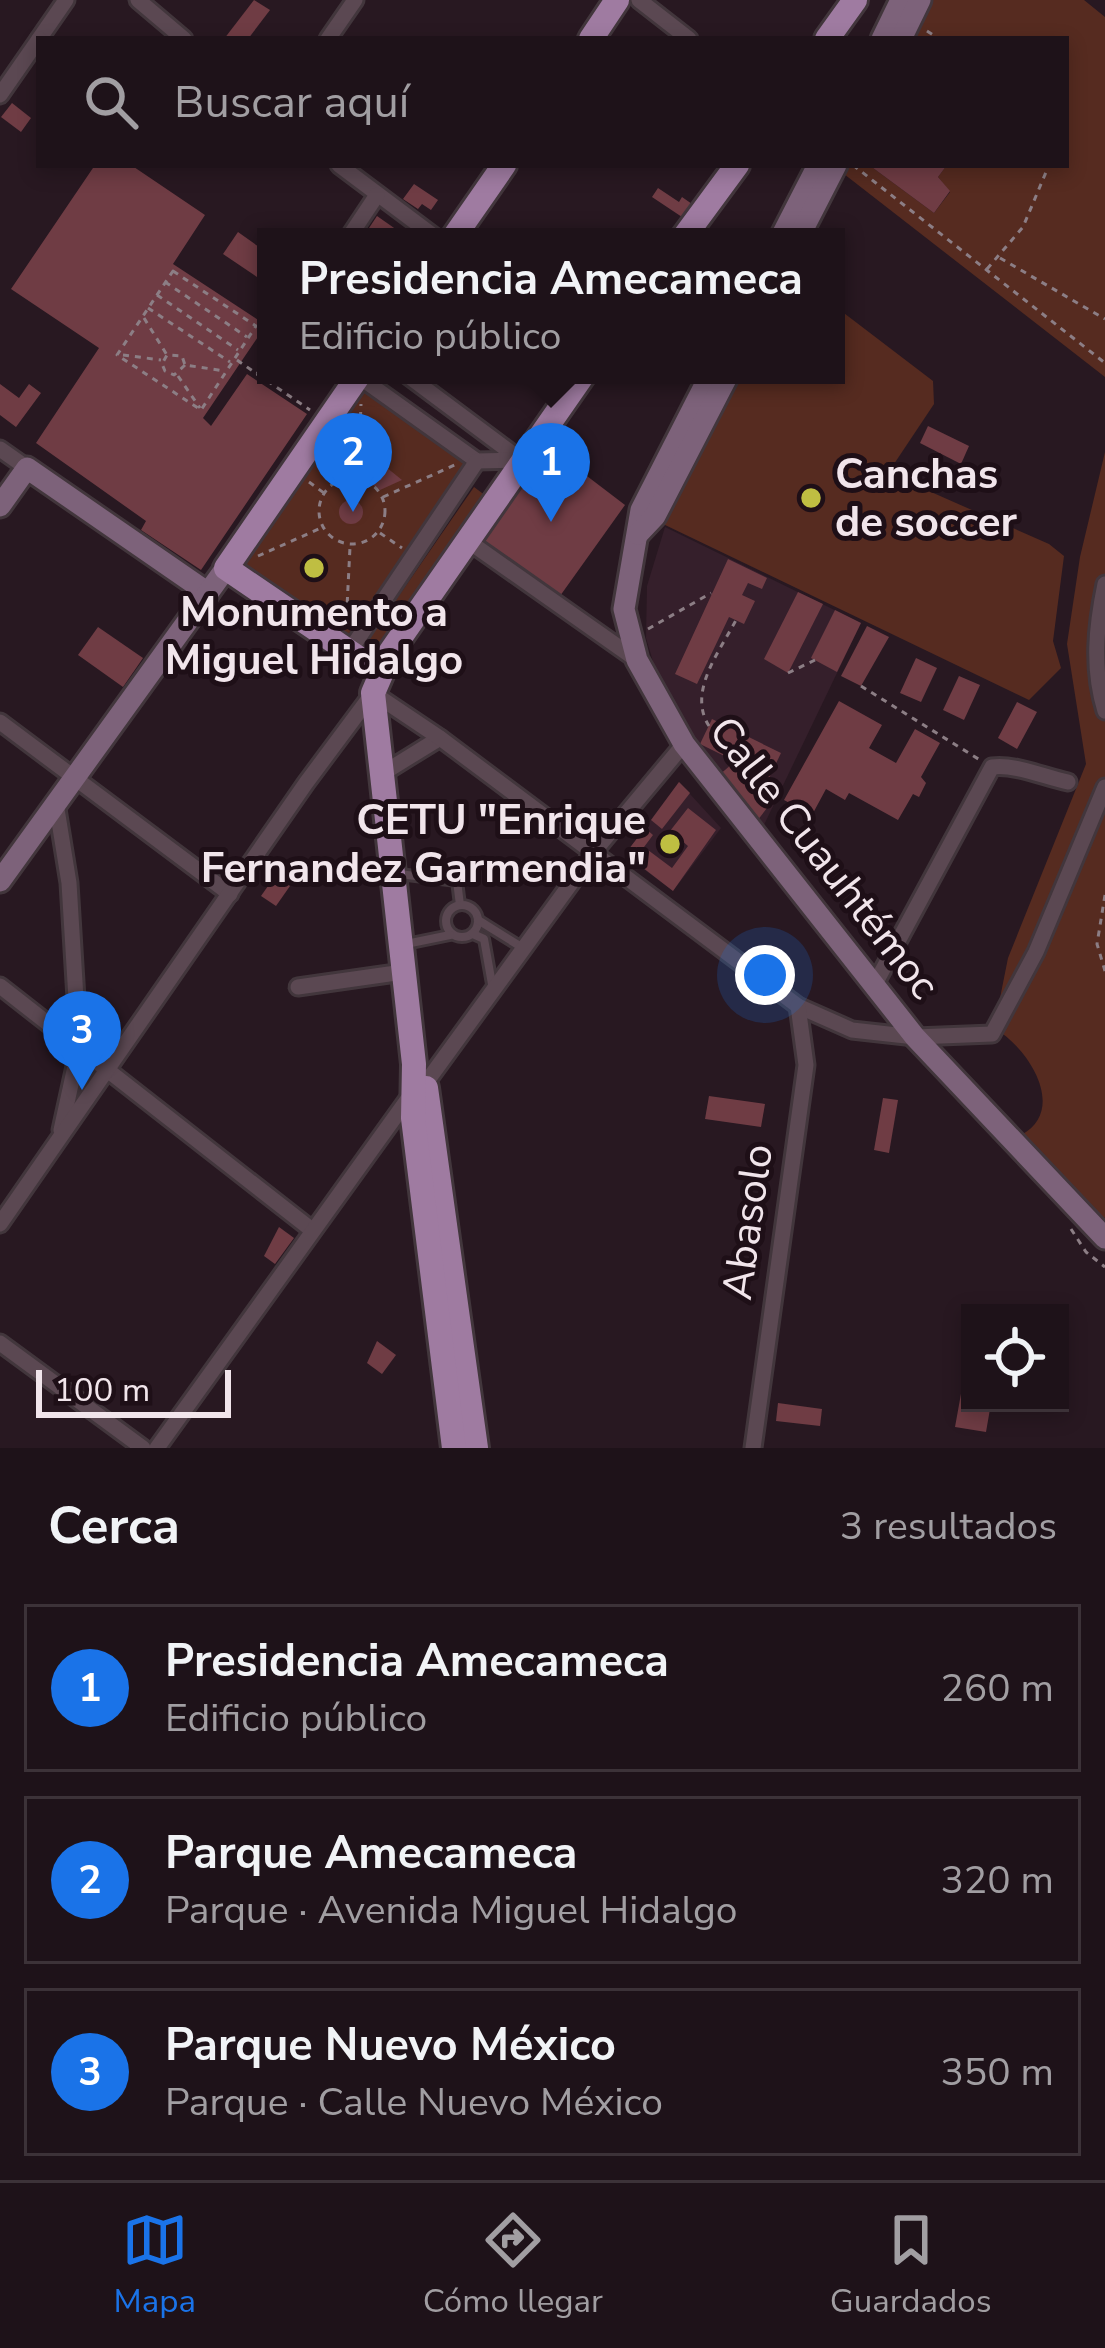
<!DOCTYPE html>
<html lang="es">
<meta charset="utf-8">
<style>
:root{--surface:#1e1219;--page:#261b22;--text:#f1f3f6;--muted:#a19ea2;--line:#3c3238;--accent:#1a73e8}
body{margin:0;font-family:"Nunito Sans",sans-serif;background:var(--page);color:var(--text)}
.controls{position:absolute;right:36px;bottom:36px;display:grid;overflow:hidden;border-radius:0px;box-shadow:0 6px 18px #0003}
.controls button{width:108px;height:108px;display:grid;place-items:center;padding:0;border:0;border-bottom:3px solid var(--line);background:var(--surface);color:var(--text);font:60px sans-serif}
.scale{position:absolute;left:36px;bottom:30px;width:195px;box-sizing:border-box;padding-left:12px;border:6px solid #f1e5eb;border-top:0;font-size:33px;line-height:42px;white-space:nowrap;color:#f1e5eb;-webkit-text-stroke:9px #1e0f17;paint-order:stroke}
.you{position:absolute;left:765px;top:975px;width:42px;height:42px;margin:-30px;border:9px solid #fff;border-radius:50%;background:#1a73e8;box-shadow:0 0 0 18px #1a73e833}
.badge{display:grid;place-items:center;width:78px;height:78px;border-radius:50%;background:var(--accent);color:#fff;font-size:39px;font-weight:700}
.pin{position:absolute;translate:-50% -99px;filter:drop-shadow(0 3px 6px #0008)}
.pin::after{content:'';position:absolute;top:63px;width:42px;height:36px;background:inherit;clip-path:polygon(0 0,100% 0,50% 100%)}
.popup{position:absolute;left:257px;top:228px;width:588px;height:156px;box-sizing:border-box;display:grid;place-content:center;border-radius:0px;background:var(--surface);filter:drop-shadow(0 3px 9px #0005);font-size:39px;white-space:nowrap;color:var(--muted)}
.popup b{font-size:45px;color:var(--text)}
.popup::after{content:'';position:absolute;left:50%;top:100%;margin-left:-24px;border:24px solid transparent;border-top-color:var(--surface)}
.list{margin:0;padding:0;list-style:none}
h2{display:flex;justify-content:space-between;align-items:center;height:156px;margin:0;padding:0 48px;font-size:51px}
h2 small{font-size:39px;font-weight:400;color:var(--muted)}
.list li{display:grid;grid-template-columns:78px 1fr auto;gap:36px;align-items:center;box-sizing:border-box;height:168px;margin:0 24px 24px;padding:0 24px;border:3px solid var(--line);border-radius:0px}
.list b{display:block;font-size:45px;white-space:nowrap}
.list p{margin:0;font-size:39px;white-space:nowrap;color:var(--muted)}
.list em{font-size:39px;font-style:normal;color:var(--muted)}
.icon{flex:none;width:66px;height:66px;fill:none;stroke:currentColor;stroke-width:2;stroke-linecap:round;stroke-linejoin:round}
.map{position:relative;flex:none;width:1105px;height:1448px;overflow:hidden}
.search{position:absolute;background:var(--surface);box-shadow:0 6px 18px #0003;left:36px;right:36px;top:36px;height:132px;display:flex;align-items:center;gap:30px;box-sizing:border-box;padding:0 42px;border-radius:0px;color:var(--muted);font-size:45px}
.sheet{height:732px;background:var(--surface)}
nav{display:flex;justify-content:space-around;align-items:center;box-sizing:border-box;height:168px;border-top:3px solid var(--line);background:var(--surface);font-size:33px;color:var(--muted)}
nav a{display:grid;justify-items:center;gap:6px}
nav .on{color:var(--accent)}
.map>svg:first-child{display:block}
</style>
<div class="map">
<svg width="1105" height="1448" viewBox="0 0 1105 1448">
<rect width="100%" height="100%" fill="#281821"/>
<g fill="#351f2b">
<path d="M665,527L861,623L763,827L692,744L661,688L646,638L647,586Z"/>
<path d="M679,782L721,828L673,891L625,855Z"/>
</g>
<g fill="#562b20">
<path d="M929,0H1084L1105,17V377L844,174L847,165H869L934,213L950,192L938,177L947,165H1066V39H910Z"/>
<path d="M836,307L933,381L934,404L888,473L1049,544L1064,556L1053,641L1061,668L1029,700L663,524L740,375H836Z"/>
<path d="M360,383L469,460L348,635L238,563Z"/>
<path d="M1105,452V1218L1073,1205L1021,1135C1068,1110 1029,1048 994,1028L1008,958L1086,764L1067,644L1080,557Z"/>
<path d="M474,487L486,496L381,647L370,645L369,639Z"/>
</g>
<g fill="#6f3c44">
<path d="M254,0L270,10L248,39H224Z"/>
<path d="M12,103L31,118L21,132L1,117Z"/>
<path d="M95,165H131L205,215L173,264L266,325L203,418L211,426L247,374L307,414L201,570L141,530L146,521L36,443L99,348L11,289Z"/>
<path d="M869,165H947L938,177L950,191L934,213Z"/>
<path d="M414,184L438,200L431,210L422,204L418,209L403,199Z"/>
<path d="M658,188L679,202L682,197L692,204L682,217L652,197Z"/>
<path d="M377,216L407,237H363Z"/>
<path d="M238,232L266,252V283L223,254Z"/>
<path d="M0,384L19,398L29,384L41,393L16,427L0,415Z"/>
<path d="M928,426L969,446L961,464L920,443Z"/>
<path d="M545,444L625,505L560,596L477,538Z"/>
<path d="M365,450L402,480L380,490L364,479Z"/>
<circle cx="351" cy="512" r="12"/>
<path d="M728,559L767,578L762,589L748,583L742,595L755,601L744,624L729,617L697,684L675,674Z"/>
<path d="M798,592L823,604L788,673L764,659Z"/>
<path d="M835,610L861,623L837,672L811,658Z"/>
<path d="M867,626L889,637L861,686L841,676Z"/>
<path d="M98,627L143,658L123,687L78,655Z"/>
<path d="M916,658L937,668L921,702L900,693Z"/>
<path d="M959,676L980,685L964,720L943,710Z"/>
<path d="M839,701L882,725L869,748L896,763L915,729L940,743L921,777L926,783L919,797L913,794L898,820L849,793L845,800L826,789L812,815L784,800Z"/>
<path d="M1017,702L1037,712L1017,749L998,738Z"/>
<path d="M712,719L781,753L769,778L700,744Z"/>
<path d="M732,764L749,772L744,777L750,780L761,778L777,795L757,821L718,776Z"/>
<path d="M679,782L690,793L662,829L651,820Z"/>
<path d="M688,808L716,830L673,891L625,854L645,828L653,835L644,847L672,868L688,846L670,831Z"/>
<path d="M275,876L290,886L276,906L261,896Z"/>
<path d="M709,1096L765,1104L761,1127L705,1119Z"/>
<path d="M883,1098L898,1100L889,1153L874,1150Z"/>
<path d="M279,1227L294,1238L275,1264L264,1256Z"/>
<path d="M377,1341L396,1355L382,1374L367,1363Z"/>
<path d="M966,1366L970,1367V1403H1006L1004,1411L990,1409L986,1432L955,1427Z"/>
<path d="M778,1403L822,1409L820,1426L776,1421Z"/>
</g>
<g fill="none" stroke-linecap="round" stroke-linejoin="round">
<g stroke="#42363c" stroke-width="14">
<g id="lane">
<path d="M399,874L457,881L460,905"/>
<circle cx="462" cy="921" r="16"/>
<path d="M478,920L523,948"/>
<path d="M473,934L484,939L492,984"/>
<path d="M406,944L450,935"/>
</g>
</g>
<g stroke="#42363c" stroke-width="21">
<g id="street">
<path d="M138,0L184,39"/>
<path d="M639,0L689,39"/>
<path d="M39,39L66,0"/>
<path d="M328,39L355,0"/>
<path d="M0,95L39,39"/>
<path d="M339,165L435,237"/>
<path d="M349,237L377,195"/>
<path d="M407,375L521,460"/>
<path d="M358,376L477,461L521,460"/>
<path d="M0,449L27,468"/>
<path d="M468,541L637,660"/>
<path d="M1105,584C1096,627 1092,669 1105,711"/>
<path d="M349,652L477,461"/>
<path d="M0,722L230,894"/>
<path d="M380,775L440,738"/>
<path d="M56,803L69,883L79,1048L61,1130"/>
<path d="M875,984L992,767C1016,764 1044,777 1068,782"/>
<path d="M0,986L312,1230"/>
<path d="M298,987L403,972"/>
<path d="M0,1224L306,783L373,693L440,738L798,1006L852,1030L915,1037L992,1034L1036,952L1105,787"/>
<path d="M0,1343L143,1448"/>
<path d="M157,1448L413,1092L425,1084L593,853L684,744"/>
<path d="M753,1448L806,1065L798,1006"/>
</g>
</g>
<g stroke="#42363c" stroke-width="27">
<g id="secondary">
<path d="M882,39L901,0"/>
<path d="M901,39L920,0"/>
<path d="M781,237L818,165"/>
<path d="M799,237L836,165"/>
<path d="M710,375L641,510L624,609L637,660L684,744L915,1037L1105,1238"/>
<path d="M0,506L27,468L208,593"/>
<path d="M638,534L655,516L728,375"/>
<path d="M0,881L226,568"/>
</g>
</g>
<g stroke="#42363c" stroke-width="30">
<g id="primary">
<path d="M591,39L617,0"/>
<path d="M827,39L855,0"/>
<path d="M454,237L504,165"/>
<path d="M684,237L737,165"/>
<path d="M359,375L226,568L379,672"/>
<path d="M426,1088L476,1448"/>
<path d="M454,1448L413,1118L414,1064L373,693L391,651L583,375"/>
</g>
</g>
<g stroke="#8c7e85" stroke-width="3" stroke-dasharray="6 6" stroke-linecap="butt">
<path d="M927,31L939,39"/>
<path d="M853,165L1105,363"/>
<path d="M1000,258L1105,319"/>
<path d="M987,269L1023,227L1049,165"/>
<path d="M173,271L256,326L201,410L117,355Z"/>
<path d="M165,282L247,337"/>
<path d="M157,295L238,350"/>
<path d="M148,308L230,362"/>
<path d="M144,318L167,355"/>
<path d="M123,355L161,360"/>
<path d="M237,360L257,374L266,360"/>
<path d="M185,365L174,375L165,371L162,364L167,355L182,356L185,365L225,371"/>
<path d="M257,374L310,410"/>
<path d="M178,376L200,408"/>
<path d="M358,478L361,404"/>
<circle cx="352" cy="511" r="33"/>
<path d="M309,482L324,493"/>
<path d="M383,497L457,464"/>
<path d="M380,533L402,548"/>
<path d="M258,556L321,528"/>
<path d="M346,627L350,547"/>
<path d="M648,629L711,593"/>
<path d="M788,673L815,660"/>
<path d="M861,686L980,760"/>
<path d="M709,726C687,692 720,651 736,620"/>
<path d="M1105,895L1097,944L1105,971"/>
<path d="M1071,1229L1086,1252L1105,1267"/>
</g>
<use href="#lane" stroke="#5b4852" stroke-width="8"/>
<use href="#street" stroke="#5b4852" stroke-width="15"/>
<use href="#secondary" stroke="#7d627a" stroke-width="21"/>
<use href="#primary" stroke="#9f7ba1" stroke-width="24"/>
</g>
<g fill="#bfbe42" stroke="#1e0f17" stroke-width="4.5">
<circle cx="811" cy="498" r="12"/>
<circle cx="314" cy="568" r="12"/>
<circle cx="670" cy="844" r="12"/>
</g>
<g text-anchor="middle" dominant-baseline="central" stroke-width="10" stroke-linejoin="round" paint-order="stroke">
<g font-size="42" font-weight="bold" fill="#f1e5eb" stroke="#1e0f17" text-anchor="start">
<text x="835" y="474">Canchas<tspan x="835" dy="48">de soccer</tspan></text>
<text x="314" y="612" text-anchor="middle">Monumento a<tspan x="314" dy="48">Miguel Hidalgo</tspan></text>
<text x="646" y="820" text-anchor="end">CETU "Enrique<tspan x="646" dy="48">Fernandez Garmendia"</tspan></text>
</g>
<g font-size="42" fill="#f1e5eb" stroke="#1e0f17">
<text transform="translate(824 858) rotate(52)">Calle Cuauhtémoc</text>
<text transform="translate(748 1222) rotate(-82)">Abasolo</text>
</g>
</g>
</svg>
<div class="controls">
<button><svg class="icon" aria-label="locate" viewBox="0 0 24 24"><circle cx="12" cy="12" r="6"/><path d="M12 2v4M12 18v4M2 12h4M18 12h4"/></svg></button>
</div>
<div class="scale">100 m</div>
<div class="you"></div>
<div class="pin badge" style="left:551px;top:522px">1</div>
<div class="popup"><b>Presidencia Amecameca</b>Edificio público</div>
<div class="pin badge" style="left:353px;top:512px">2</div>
<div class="pin badge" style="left:82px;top:1090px">3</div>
<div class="search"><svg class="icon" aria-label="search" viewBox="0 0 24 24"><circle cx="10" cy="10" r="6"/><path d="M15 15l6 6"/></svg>Buscar aquí</div>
</div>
<section class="sheet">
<h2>Cerca<small>3 resultados</small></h2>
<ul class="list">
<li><span class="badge">1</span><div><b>Presidencia Amecameca</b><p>Edificio público</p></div><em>260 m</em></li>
<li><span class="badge">2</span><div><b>Parque Amecameca</b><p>Parque · Avenida Miguel Hidalgo</p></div><em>320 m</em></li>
<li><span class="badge">3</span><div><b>Parque Nuevo México</b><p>Parque · Calle Nuevo México</p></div><em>350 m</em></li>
</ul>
</section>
<nav>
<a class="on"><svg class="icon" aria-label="map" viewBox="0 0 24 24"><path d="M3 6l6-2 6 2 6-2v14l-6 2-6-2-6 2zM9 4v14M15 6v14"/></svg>Mapa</a>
<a><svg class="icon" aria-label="directions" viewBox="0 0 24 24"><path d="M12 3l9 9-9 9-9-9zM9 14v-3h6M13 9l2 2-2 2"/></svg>Cómo llegar</a>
<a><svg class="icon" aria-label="saved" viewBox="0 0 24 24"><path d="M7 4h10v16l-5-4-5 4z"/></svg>Guardados</a>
</nav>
